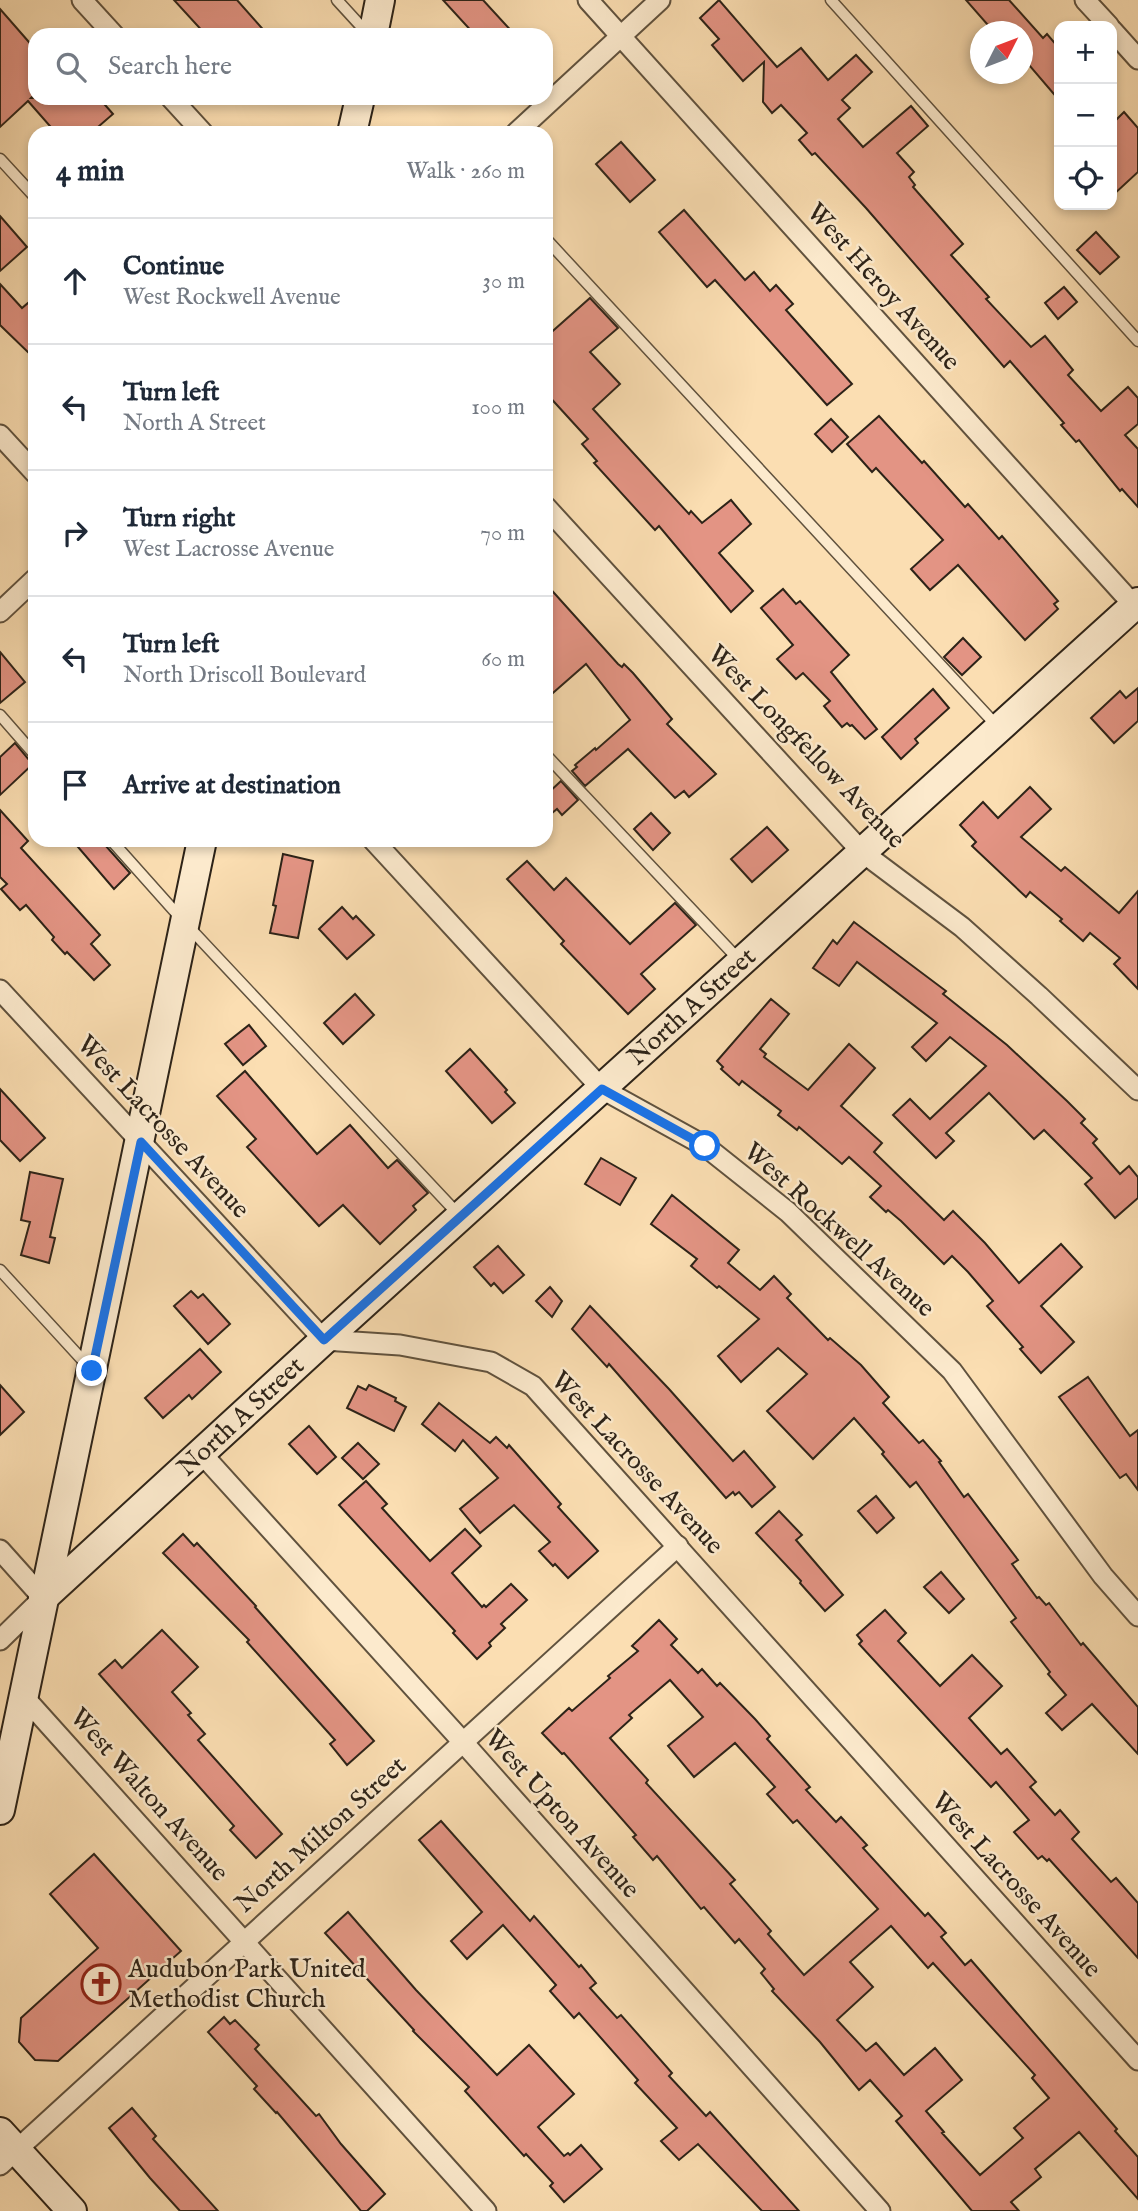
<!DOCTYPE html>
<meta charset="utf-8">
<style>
:root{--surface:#fff;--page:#f2f2f3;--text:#1f2937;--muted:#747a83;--line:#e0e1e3}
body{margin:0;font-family:"IM FELL English",serif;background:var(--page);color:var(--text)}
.controls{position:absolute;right:21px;top:21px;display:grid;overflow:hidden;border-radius:14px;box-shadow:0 4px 10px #0003}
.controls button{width:63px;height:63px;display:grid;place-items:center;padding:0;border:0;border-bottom:2px solid var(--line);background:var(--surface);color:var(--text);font:35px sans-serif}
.compass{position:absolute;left:970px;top:21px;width:63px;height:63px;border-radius:50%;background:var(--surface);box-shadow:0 4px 10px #0003;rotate:48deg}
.stop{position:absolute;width:21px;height:21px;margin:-16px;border:5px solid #1a73e8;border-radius:50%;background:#fff}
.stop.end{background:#1a73e8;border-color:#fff;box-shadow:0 2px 7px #0008}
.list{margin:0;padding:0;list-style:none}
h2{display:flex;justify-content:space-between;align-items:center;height:91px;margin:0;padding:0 28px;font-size:30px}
h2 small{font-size:23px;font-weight:400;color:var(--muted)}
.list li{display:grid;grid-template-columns:46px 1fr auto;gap:21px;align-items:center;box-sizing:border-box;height:126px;padding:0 28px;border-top:2px solid var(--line)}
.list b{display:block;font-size:26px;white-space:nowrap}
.list p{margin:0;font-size:23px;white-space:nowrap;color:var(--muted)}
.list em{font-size:23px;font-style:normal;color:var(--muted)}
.icon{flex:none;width:38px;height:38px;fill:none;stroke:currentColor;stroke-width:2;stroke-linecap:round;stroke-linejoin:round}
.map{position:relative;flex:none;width:1138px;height:2211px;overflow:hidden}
.search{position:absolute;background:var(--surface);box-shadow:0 4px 10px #0003;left:28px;top:28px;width:525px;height:77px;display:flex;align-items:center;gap:18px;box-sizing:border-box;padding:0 24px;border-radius:21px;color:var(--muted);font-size:26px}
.panel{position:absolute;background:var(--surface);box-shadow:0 4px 10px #0003;left:28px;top:126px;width:525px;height:721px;border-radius:21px}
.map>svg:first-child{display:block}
</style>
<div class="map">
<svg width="1138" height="2211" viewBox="0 0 1138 2211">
<rect width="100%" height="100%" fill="#fbdeb2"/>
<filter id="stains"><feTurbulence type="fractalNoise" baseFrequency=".00286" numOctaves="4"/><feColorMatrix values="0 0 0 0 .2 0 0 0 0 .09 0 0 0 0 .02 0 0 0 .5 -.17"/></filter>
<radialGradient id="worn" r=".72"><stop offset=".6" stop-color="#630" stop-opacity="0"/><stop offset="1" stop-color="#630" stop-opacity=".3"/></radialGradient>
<g fill="#e39484" stroke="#2d2318" stroke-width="2" fill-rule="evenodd">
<path d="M174,0H237L268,35H206Z"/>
<path d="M443,0H483L515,35H475Z"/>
<path d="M719,0L777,67L801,48L828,80L856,55L872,72L842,100L850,108L838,119L863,147L911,106L928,126L897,153L914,172L909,177L915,185L913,187L963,244L951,255L989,297L986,299L1031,347L1045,336L1073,370L1068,375L1101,411L1128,387L1138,398V424L1125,435L1138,449V507L1122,489L1120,491L1079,440L1076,442L1061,425L1064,423L1010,361L1004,367L866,208L815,153L812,155L799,140L807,133L781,105L772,113L763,102L764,62L743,81L712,45L719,39L700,18Z"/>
<path d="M966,0H1009L1043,38L1047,34L1059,48V100L1023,58V32H994Z"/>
<path d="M0,9L35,49V94L31,98H99L113,114L91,133H56L28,101L0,127Z"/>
<path d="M1124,112L1138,128V172L1112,196V124Z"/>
<path d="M621,142L655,180L630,202L596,164Z"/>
<path d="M684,210L745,280L754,272L770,291L776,285L793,304L786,310L852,384L827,405L715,280L707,287L659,232Z"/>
<path d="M0,216L27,247L0,271Z"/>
<path d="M1096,232L1119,257L1100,274L1077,250Z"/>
<path d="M0,284L22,308L35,297V359L0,325Z"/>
<path d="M1064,287L1077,302L1058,319L1045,303Z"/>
<path d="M590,298L618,328L590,352L620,384L593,409L689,514L691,511L702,523L731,500L751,524L719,553L753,591L731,612L659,526L655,530L594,463L597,461L582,444L588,439L546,393V337Z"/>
<path d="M879,416L922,463L924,461L965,507L968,504L999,539L1002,536L1058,601L1054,604L1058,609L1025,640L958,565L930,590L911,569L943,540L876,468L872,472L847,444Z"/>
<path d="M831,419L848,437L832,452L815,434Z"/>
<path d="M546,584L618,664L622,667L624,664L633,673L672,719L667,724L716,774L689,797L684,791L675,798L628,749L585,786L572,771L577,767L575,765L595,748L596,750L630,720L586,664L546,699Z"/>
<path d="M783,589L796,604L800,601L849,655L831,672L877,729L865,739L852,725L850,726L847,723L842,727L824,706L830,701L803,673L796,679L777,659L793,645L761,608Z"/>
<path d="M963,638L981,657L962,675L944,657Z"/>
<path d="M0,652L25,682L0,703Z"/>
<path d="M1138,688V721L1114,743L1091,718L1120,691L1126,698Z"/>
<path d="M933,689L949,708L915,739L918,743L901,759L882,737Z"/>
<path d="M15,743L29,760L35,762L0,795V757Z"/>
<path d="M561,781L578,800L562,815L557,809L546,818V795Z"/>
<path d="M1030,787L1051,809L1021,837L1061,871L1065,867L1119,913L1138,891V989L1114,964L1120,958L1090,933L1083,941L1060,921L1062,919L1030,892L1026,897L972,846L976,842L960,825L983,802L998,818Z"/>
<path d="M0,810L28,841L21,848L100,935L91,944L110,965L94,980L67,952L65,954L52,940L54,937L26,905L20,910L1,889L7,884L0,877Z"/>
<path d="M651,813L670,833L653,850L634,829Z"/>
<path d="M767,827L788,850L752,882L731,859Z"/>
<path d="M72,840H104L105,845L130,873L114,889Z"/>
<path d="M283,854L313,861L298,938L270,933L276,906L273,905Z"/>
<path d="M527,861L554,890L566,878L630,944L675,903L696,925L641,974L655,989L628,1014L561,944L564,941L507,879Z"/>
<path d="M342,907L353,919L356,916L374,935L347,959L319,929Z"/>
<path d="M854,922L946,991L943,994L1007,1045L1067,1101L1085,1119L1081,1123L1097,1139L1093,1143L1120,1174L1129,1166L1138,1177V1198L1115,1218L1085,1184L1092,1178L1044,1130L1034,1139L989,1093L946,1133L954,1141L936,1158L893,1115L910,1099L930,1119L986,1066L950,1037L926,1061L912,1047L937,1023L857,962L839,986L813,968L833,940L837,944Z"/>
<path d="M355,994L374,1015L343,1044L324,1023Z"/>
<path d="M771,999L789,1014L760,1049L766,1054L764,1057L808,1090L849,1044L875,1068L841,1106L882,1143L874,1152L944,1220L953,1211L985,1243L1019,1283L1061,1244L1082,1267L1041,1306L1074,1342L1041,1373L1020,1349L1023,1347L987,1306L993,1301L968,1272L952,1256L944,1264L901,1221L888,1210L886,1212L870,1197L881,1186L849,1157L842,1164L799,1127L797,1130L778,1115L781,1111L742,1081L739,1085L721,1069L723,1067L717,1061Z"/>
<path d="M249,1025L266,1046L243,1065L225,1044Z"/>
<path d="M470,1049L507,1090L505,1092L515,1103L492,1123L446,1071Z"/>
<path d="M245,1071L317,1154L350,1125L388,1168L397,1160L428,1193L413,1206L416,1210L380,1244L343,1205L319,1226L247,1147L256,1139L217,1096Z"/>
<path d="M0,1089L45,1138L20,1161L0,1140Z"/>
<path d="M601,1158L636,1178L620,1205L585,1184Z"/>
<path d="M30,1172L63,1179L50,1237L55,1238L49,1263L21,1255L30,1222L21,1220Z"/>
<path d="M672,1195L739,1250L728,1263L760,1290L774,1276L791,1294L787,1298L828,1340L830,1338L861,1365L889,1397L883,1403L919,1443L923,1440L941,1461L939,1462L964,1497L968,1494L1018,1560L1012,1564L1037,1598L1039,1597L1046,1605L1049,1603L1081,1645L1083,1643L1138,1707V1754L1092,1704L1062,1730L1046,1713L1066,1695L1048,1674L1050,1672L1011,1622L1016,1618L916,1482L910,1487L882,1454L884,1452L854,1418L813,1459L767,1411L807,1374L778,1348L741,1382L718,1356L759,1319L719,1286L717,1288L691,1266L697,1259L651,1224Z"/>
<path d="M498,1246L524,1275L503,1293L494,1283L491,1286L474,1267Z"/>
<path d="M550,1287L562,1301L552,1317L536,1301Z"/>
<path d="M191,1291L198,1298L203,1294L230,1324L208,1344L174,1306Z"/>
<path d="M590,1306L669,1389L733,1461L744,1451L775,1487L752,1507L739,1492L735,1495L733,1492L726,1498L609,1364L607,1367L572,1329Z"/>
<path d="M200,1349L221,1372L192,1399L189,1395L163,1418L145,1398Z"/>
<path d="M1088,1377L1130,1436L1138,1430V1490L1126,1474L1120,1478L1059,1397Z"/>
<path d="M0,1385L24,1412L0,1435Z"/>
<path d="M369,1385L396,1398L395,1401L406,1407L394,1431L347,1408L358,1386L366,1390Z"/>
<path d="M439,1403L490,1443L496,1437L507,1448L509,1445L561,1504L558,1507L598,1551L568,1578L555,1564L553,1566L539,1551L550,1542L514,1505L480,1533L460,1509L498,1478L463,1440L455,1451L422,1424Z"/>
<path d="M309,1426L336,1457L317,1474L289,1444Z"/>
<path d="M358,1443L379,1464L363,1479L342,1458Z"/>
<path d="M366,1481L387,1504L382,1508L430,1561L465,1529L481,1546L452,1573L482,1607L484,1605L486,1607L511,1584L527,1600L501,1624L505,1628L489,1643L491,1646L477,1659L453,1633L455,1631L339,1505Z"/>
<path d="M876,1496L894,1518L877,1533L858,1511Z"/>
<path d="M779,1511L802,1535L796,1540L843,1595L825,1611L800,1583L801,1581L756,1533Z"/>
<path d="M183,1534L194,1546L197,1543L256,1606L255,1607L374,1741L347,1765L330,1744L335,1740L247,1642L249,1640L163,1553Z"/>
<path d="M941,1572L964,1599L949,1613L924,1587Z"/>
<path d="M885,1610L906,1633L898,1641L940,1686L972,1655L1002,1686L969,1718L1001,1754L1007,1749L1036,1782L1030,1787L1055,1815L1060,1810L1079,1832L1072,1839L1111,1882L1116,1878L1138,1903V1958L1049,1859L1047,1861L1042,1856L1038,1859L1014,1832L1029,1820L996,1782L991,1787L859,1644L862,1641L857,1635Z"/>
<path d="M659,1620L677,1639L671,1645L698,1673L702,1669L717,1686L720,1683L755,1719L770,1736L767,1739L810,1787L806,1790L836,1822L841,1817L867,1845L863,1848L925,1916L928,1913L946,1933L941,1937L965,1965L971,1960L1117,2129L1115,2131L1138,2157V2199L1079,2132L1035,2169L1041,2177L1011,2202L1019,2211H972L896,2121L902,2116L870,2080L859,2090L820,2042L772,1991L774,1989L761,1973L765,1969L739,1939L735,1943L704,1907L701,1909L657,1856L653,1860L633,1837L636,1835L564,1753L562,1754L542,1733L569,1708L572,1711L610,1678L608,1676L638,1651L632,1646ZM670,1680L703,1717L668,1746L694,1777L735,1743L775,1787L767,1794L793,1823L797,1820L878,1909L804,1975L768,1934L771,1931L730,1884L735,1880L646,1783L648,1780L610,1738L632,1718L629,1715ZM891,1926L928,1968L933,1963L1035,2075L1032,2078L1049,2098L1014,2128L1023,2138L980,2175L942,2133L944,2132L926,2111L962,2080L935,2048L904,2075L876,2043L866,2051L837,2020L873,1987L850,1962Z"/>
<path d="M162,1630L198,1667L172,1692L191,1713L188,1715L205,1734L198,1740L282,1834L256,1858L230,1830L234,1826L99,1674L115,1660L122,1668Z"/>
<path d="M441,1821L530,1921L534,1916L579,1967L581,1965L596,1983L590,1988L617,2018L621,2015L672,2073L669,2076L706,2116L710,2112L799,2211H762L698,2144L679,2160L661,2141L677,2128L635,2083L638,2080L579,2013L574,2018L550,1991L556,1985L503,1925L467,1959L451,1941L482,1912L419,1840Z"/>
<path d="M94,1854L181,1951L58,2061L35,2060L19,2042L21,2018L98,1948L50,1894Z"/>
<path d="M348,1912L416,1990L497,2075L529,2045L574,2094L538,2127L564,2156L568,2153L570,2155L581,2145L602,2169L564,2202L550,2186L553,2183L526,2154L524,2156L465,2091L469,2087L413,2031L414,2030L325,1933Z"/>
<path d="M224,2017L230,2024L235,2020L259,2045L255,2049L316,2116L319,2114L341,2144L385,2194L367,2211H361L277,2112L276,2113L254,2089L257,2086L208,2032Z"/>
<path d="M132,2108L156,2136L153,2139L218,2211H180L150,2178L109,2128Z"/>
</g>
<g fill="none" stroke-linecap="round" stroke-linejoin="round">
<g stroke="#60523e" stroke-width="13">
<g id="lane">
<path d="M337,0L369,35"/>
<path d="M831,0L1138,341"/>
<path d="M0,159L35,197"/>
<path d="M546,239L997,726"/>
<path d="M0,715L35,755"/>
<path d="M546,755L740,961"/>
<path d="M111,840L185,923L458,1214"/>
<path d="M0,1270L87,1365"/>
</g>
</g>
<g stroke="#60523e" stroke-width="23">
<g id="street">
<path d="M82,0L114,35"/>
<path d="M588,0L1138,610"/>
<path d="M1085,0L1109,26"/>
<path d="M1112,30L1138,59"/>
<path d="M171,98L203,133"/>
<path d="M516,133L660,0"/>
<path d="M0,435L35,473"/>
<path d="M546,507L862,852L962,927L1039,996L1138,1090"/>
<path d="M0,612L35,579"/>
<path d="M373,840L602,1089L705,1146L788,1212L952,1371L1103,1576L1138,1616"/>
<path d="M0,990L324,1340L400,1345L491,1362L533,1386L1138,2060"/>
<path d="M202,1454L462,1741L880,2211"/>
<path d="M0,1550L43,1598L0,1640"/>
<path d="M24,1697L486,2211"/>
<path d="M0,2165L678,1546"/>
</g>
</g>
<g stroke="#2d2318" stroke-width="32">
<g id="secondary">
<path d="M373,35L380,0"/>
<path d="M352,133L360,98"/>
<path d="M43,1598L324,1340L1138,602"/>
<path d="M0,1810L202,840"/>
<path d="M0,2132L72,2211"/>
</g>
</g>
<use href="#lane" stroke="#fceacd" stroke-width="10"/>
<use href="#street" stroke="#fceacd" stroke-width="19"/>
<use href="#secondary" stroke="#fceacd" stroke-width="28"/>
</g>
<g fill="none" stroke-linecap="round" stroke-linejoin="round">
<path stroke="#1a73e8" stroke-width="9" d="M92,1371L141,1142L324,1340L602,1089L705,1146"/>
</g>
<defs>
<g id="church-ring" transform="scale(2.0125)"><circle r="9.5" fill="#fceacd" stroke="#8f2418" stroke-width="1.5"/><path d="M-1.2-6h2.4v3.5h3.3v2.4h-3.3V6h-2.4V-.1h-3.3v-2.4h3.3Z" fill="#8f2418"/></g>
</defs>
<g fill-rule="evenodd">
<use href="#church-ring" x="101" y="1984"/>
</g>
<g text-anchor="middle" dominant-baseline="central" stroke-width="5" stroke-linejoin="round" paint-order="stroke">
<g font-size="26" fill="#2d2318" stroke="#fceacd">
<text transform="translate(883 287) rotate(48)">West Heroy Avenue</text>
<text transform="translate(806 747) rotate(46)">West Longfellow Avenue</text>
<text transform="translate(692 1007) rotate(-42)">North A Street</text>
<text transform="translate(163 1127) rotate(47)">West Lacrosse Avenue</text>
<text transform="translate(839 1230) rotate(42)">West Rockwell Avenue</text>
<text transform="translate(241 1417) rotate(-43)">North A Street</text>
<text transform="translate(637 1463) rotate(47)">West Lacrosse Avenue</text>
<text transform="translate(149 1795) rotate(48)">West Walton Avenue</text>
<text transform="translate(562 1814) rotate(48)">West Upton Avenue</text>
<text transform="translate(321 1835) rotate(-42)">North Milton Street</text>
<text transform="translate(1016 1885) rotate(48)">West Lacrosse Avenue</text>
</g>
<g font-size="26" fill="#2d2318" stroke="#fceacd" text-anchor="start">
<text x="128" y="1969">Audubon Park United<tspan x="128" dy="30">Methodist Church</tspan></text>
</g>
</g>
<rect width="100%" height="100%" filter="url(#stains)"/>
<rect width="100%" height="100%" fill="url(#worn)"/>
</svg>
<div class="controls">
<button>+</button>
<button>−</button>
<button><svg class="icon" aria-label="locate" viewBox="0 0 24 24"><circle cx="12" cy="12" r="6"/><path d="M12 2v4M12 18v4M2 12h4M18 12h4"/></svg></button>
</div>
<svg class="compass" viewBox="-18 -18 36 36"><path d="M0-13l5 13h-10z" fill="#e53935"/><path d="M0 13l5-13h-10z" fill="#747a83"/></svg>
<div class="stop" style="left:705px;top:1146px"></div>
<div class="stop end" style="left:92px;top:1371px"></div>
<div class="search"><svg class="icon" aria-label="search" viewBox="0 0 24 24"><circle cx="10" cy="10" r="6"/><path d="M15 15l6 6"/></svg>Search here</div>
<section class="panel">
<h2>4 min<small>Walk · 260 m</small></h2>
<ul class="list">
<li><svg class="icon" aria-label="ahead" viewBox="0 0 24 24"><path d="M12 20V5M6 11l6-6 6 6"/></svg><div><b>Continue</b><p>West Rockwell Avenue</p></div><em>30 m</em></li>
<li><svg class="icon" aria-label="left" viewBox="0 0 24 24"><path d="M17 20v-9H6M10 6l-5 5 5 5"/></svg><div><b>Turn left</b><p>North A Street</p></div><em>100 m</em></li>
<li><svg class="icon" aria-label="right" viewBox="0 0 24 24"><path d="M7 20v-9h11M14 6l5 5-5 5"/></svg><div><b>Turn right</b><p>West Lacrosse Avenue</p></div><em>70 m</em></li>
<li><svg class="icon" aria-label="left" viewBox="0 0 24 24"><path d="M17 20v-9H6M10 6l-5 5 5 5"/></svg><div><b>Turn left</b><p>North Driscoll Boulevard</p></div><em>60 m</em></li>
<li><svg class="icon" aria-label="arrive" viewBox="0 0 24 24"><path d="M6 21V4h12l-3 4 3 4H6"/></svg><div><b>Arrive at destination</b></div></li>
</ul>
</section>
</div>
